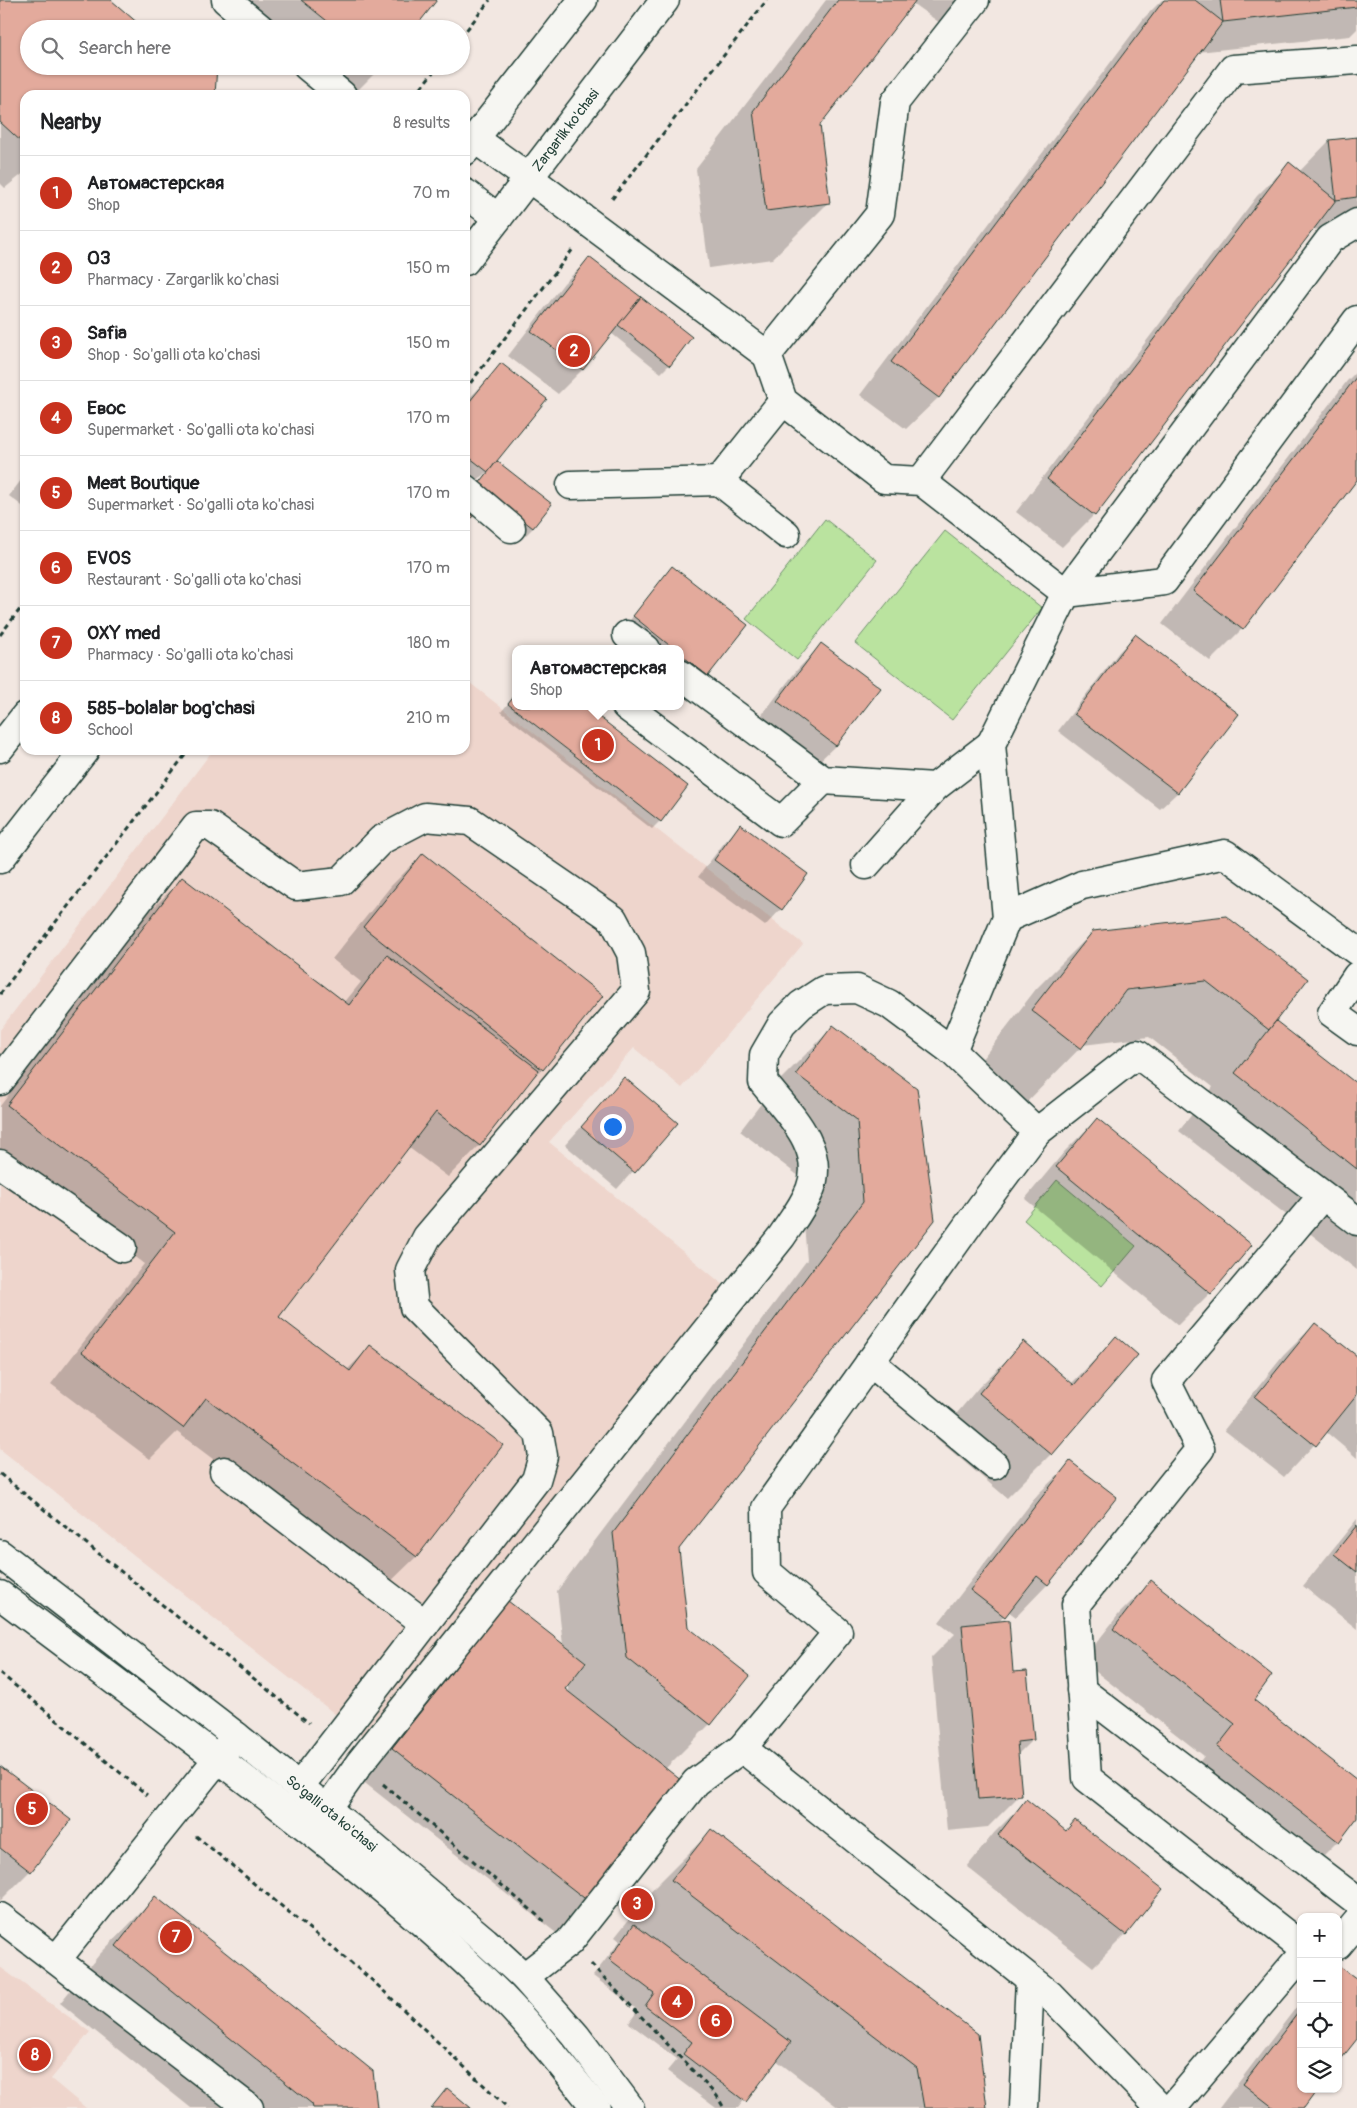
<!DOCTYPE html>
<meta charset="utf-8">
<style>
:root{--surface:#fff;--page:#f2f2f2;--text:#202124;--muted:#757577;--line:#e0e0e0;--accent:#c8321e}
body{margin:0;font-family:Pangolin,sans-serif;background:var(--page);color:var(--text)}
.controls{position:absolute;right:15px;bottom:15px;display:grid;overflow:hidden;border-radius:10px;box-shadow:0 1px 4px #0004}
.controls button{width:45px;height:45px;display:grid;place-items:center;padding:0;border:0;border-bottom:1px solid var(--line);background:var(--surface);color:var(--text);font:25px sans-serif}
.you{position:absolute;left:612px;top:1126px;width:18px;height:18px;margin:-12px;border:4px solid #fff;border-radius:50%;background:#1a73e8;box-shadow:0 0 0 8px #1a73e833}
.badge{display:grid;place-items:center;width:32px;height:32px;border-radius:50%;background:var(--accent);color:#fff;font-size:16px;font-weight:700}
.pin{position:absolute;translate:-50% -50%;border:2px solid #fff;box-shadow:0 1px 5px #0006}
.popup{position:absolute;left:512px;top:645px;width:172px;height:65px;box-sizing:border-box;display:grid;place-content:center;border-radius:10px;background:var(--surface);filter:drop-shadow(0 1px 4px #0005);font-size:16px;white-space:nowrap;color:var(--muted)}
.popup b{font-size:19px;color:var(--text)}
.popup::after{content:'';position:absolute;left:50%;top:100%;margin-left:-10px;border:10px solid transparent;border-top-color:var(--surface)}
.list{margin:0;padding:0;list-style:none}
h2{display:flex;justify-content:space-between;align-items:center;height:65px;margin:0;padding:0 20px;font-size:21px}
h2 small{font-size:16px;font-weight:400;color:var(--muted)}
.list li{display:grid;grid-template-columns:32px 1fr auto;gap:15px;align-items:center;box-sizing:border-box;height:75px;padding:0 20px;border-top:1px solid var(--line)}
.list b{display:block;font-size:19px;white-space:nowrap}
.list p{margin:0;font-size:16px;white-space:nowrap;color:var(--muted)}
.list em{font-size:16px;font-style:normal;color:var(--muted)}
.icon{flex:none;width:28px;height:28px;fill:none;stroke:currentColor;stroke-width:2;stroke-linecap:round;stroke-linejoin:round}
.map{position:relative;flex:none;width:1357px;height:2108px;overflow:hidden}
.search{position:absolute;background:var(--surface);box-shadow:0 1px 4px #0004;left:20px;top:20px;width:450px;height:55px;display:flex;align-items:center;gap:12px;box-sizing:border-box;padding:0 18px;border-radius:28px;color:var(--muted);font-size:19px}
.panel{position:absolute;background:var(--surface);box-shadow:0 1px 4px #0004;left:20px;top:90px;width:450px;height:665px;border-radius:15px}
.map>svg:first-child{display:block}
</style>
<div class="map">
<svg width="1357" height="2108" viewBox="0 0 1357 2108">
<rect width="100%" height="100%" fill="#f2e7e1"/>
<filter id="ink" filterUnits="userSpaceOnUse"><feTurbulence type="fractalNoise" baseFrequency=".02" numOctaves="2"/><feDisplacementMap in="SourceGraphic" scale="10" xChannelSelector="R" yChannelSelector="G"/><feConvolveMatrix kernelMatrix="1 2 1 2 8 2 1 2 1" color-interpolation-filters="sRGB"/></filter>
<g filter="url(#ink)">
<g fill="#eed5cc">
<path d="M465,679L803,944L682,1088L634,1048L549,1142L726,1287L369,1741L0,1449V1030L213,750H465Z"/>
<path d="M0,1967L90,2032L51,2079L86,2108H0Z"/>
</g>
<g fill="#bae39f" stroke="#6c906a">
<path d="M825,519L877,560L797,660L746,619Z"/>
<path d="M945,531L1042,608L952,720L855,643Z"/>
<path d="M1057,1180L1136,1246L1102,1286L1024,1220Z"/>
</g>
<g fill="#0003" fill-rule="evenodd">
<path d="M0,0H110L29,29V66L214,95H25V172L5,188L0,183Z"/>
<path d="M228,0H435L412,29H265Z"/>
<path d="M826,0H963L940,23L912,3L818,125L829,202L772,259L709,268L696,169Z"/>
<path d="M1162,0H1357V29L1350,36L1198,52L938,398L906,429L860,395L1144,18Z"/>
<path d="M312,66H382L353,95Z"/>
<path d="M1357,138V225L1311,230L1094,515L1062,547L1016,512L1257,196L1289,164L1299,172L1329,141Z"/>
<path d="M589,259L669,365L661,373L611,333L583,369L558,394L508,356L564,283Z"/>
<path d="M501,365L491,466L533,528L525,536L471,494L486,474L485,473L465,493V403Z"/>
<path d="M1357,371V478L1242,629L1210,661L1162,624L1347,381Z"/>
<path d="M25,475V508L9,496Z"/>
<path d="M672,568L707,675L700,683L680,668V649H656L626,625Z"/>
<path d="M1135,636L1237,714L1177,793L1160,809L1058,731L1119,652Z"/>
<path d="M821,645L879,689L835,746L810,770L753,726L797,670Z"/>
<path d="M516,694V706L660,821L652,829L501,712Z"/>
<path d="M740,826L781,909L765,926L698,877L724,843Z"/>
<path d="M423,854L601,997L542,1069L523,1088L480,1145L448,1177L408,1147L277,1318L347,1370L371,1346L501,1445L416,1557L384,1588L177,1432L150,1459L51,1384L144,1264L0,1155V1106L150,911L182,879L344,1003L361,982L332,959L391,886Z"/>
<path d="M1225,917L1275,1021L1357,1085V1270L1179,1131L1213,1087L1149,1037L1083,1045L1024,1105L975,1068L1036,989L1093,932Z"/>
<path d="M833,1027L934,1219L677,1548L687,1628L710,1724L665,1769L686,1785L560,1936L361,1780L476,1634L508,1602L563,1645L557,1591L807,1260L800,1177L740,1131L777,1083ZM567,1683L569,1693L563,1689Z"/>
<path d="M624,1079L676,1123L617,1189L565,1145Z"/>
<path d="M1097,1119L1210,1293L1178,1325L1025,1199L1065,1151Z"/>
<path d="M1315,1324L1357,1358V1458L1326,1432L1284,1477L1224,1430L1283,1356Z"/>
<path d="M1116,1338L1051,1454L1007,1498L936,1438L979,1387L1024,1343L1071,1384Z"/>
<path d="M1070,1463L1115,1498L1047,1585L1016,1617L1008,1611L998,1623L1032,1740L1017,1755L1020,1795L988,1827L947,1831L931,1658L955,1634L939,1622L1038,1494Z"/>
<path d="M1357,1519V1629L1303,1586Z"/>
<path d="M1151,1582L1252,1700L1357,1781V1816L1338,1841L1306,1873L1186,1780L1204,1756L1082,1661L1119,1614Z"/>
<path d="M0,1768L30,1871L0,1901Z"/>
<path d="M1026,1801L1065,1832L1075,1821L1161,1890L1125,1935L1093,1967L967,1867L994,1833Z"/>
<path d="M711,1831L986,2108H839L776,2060L738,2108H716L667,2071L677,2059L629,2023L638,2010L593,1976L620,1941L615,1937L654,1888Z"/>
<path d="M155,1898L376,2108H191L60,2003L99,1955Z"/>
<path d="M1301,2001L1302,2108H1219Z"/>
</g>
<g fill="#e3aa9c" stroke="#1f3d34">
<path d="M0,0H111L140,25L190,29H29V66H217L215,95H25V145L0,122Z"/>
<path d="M301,0H437L414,29H337Z"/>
<path d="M838,0H916L820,125L830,203L766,211L753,111Z"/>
<path d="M1164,0H1195L1223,22L939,398L891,362Z"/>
<path d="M1220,0H1357V7L1223,22Z"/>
<path d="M1357,137V197L1336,200L1329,140Z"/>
<path d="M1289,162L1336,200L1095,516L1047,479Z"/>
<path d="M589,257L641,297L583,370L531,331Z"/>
<path d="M641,297L692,337L670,366L618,325Z"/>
<path d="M501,363L547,399L488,472L465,454V407Z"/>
<path d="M1357,376V480L1243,630L1193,591Z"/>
<path d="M497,461L552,504L533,528L478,485Z"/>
<path d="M465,501L477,511L465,526Z"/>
<path d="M672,566L748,625L708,676L680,654V649H674L633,616Z"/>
<path d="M1135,634L1239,714L1178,793L1074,714Z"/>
<path d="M821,643L881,688L836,746L777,701Z"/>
<path d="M516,694V706H585L688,786L661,822L508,704Z"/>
<path d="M740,824L808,874L782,910L714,860Z"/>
<path d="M423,853L603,996L543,1070L363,927Z"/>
<path d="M182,877L349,1005L387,955L539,1070L480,1146L436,1112L279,1317L350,1371L370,1345L503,1445L417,1557L206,1398L183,1428L82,1352L175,1232L7,1105Z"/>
<path d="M1226,916L1308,979L1269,1030L1206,981L1126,990L1081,1049L1031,1010L1093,931Z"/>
<path d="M1276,1021L1357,1084V1169L1235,1073Z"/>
<path d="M833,1025L917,1088L935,1220L679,1549L688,1627L750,1676L711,1725L627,1658L613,1533L863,1202L857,1120L796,1074Z"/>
<path d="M624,1077L678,1123L635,1173L581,1127Z"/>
<path d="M1097,1118L1252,1245L1211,1294L1056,1167Z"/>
<path d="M1315,1323L1357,1356V1395L1316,1446L1255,1397Z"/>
<path d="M1116,1336L1138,1355L1052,1455L979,1393L1023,1341L1074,1385Z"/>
<path d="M1070,1461L1117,1497L1048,1585L1037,1576L1005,1617L970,1590Z"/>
<path d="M1357,1525V1572L1334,1554Z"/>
<path d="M1151,1580L1272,1675L1254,1700L1357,1780V1818L1339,1842L1217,1747L1235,1724L1113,1629Z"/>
<path d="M508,1601L586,1662L565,1689L687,1785L593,1905L392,1748Z"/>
<path d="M1009,1620L1013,1672L1027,1671L1034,1740L1017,1742L1022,1796L978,1799L962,1625Z"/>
<path d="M0,1766L71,1820L31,1872L0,1848Z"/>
<path d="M1026,1799L1066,1831L1075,1820L1163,1889L1126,1935L998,1835Z"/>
<path d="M711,1829L978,2034L987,2108H924L917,2068L671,1880Z"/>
<path d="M155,1896L373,2071L377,2108H313L312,2104L116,1946Z"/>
<path d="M634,1924L791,2042L746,2102L683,2054L692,2042L645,2006L654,1993L609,1959Z"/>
<path d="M1338,1965L1357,1979V2039L1338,2063Z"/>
<path d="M1301,2009V2089H1318L1304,2108H1274L1243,2084Z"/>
<path d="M447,2088L471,2108H431Z"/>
</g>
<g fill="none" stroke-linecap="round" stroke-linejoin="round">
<g stroke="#1f3d34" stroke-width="31">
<g id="minor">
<path d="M226,0L261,29"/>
<path d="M307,66L342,95"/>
<path d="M529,178L767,355L880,214L895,102L975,0"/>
<path d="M783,401L719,481L786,534"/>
<path d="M921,481L1233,69L1357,60"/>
<path d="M571,485L719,481"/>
<path d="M465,489L511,528"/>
<path d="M1066,593L1330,239L1357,223"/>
<path d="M1066,593L1164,581L1357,320"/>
<path d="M627,635L646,649"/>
<path d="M680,674L823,780L935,787L991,744"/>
<path d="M626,706L781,822L823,780"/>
<path d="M866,865L935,787"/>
<path d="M1007,918L1082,885L1225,854L1357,951"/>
<path d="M1357,976L1332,1013L1357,1031"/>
<path d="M0,1081L196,826H210L296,886L341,881L381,840L425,817L470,821L613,919L631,953L636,991L427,1237L410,1270L414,1307L539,1433L543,1456L536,1480L299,1787"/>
<path d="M1037,1132L1137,1054L1357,1221"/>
<path d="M0,1164L122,1248"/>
<path d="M870,1362L994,1465"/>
<path d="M224,1471L425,1624"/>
<path d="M1081,1690L1357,1901"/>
<path d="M742,1748L1050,1995L1160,2108"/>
<path d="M327,1809L359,1764L782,1236C792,1221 803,1207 810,1190C827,1148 786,1111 763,1082L764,1055L782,1024L801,1005L824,990L857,989L889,1004L952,1051L1007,918L991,744L1066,593L921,481L884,479L783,401L767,355"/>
<path d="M0,1917L249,2108"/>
<path d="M1338,1945L1357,1922"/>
<path d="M1301,1946L1087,1778L1076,1604L1200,1449L1166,1381L1322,1196"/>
<path d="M57,1959L236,1736"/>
<path d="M524,1977L569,1942L696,1782L742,1748L838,1632L767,1572L766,1508L981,1207L1037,1132L952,1051"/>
<path d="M1024,2108L1030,1979"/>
<path d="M1172,2108L1301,1956"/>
</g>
</g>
<g stroke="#1f3d34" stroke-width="31">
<g id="major">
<path d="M475,139L529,178"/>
<path d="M465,151L583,0"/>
<path d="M465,193L498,218"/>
<path id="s1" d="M465,261L665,0"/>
<path d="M0,748L25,716"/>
<path d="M0,859L85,750"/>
<path id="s2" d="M0,1554L236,1736L359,1835L485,1941L524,1977L576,2036L630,2108"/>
<path d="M0,1595C93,1665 187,1734 278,1805C355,1865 432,1927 501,1996C535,2031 566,2070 596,2108"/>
</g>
</g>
<g stroke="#1f3d34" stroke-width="3" stroke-dasharray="5 4" stroke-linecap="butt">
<path d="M461,37L490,0"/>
<path d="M415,95L438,66"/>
<path d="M612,199L767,0"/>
<path d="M465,390L573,249"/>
<path d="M0,635L25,603"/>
<path d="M0,994L189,750"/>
<path d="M0,1474L309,1723"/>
<path d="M0,1673L147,1795"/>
<path d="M383,1784L544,1921"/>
<path d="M196,1836L373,1981L508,2108"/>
<path d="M591,1964L717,2096L724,2108"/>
</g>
<use href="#minor" stroke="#f6f6f2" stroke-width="28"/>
<use href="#major" stroke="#f6f6f2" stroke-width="28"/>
</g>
</g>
<g text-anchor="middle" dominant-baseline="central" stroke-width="4" stroke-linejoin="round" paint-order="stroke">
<g font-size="14" fill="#1f3d34" stroke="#f6f6f2">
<text stroke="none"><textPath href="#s1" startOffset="165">Zargarlik ko'chasi</textPath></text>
<text stroke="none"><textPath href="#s2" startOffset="421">So'galli ota ko'chasi</textPath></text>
</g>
</g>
</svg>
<div class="controls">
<button>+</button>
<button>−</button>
<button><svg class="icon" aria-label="locate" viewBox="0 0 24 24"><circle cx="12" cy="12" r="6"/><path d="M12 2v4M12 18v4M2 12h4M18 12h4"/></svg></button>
<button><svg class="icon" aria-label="layers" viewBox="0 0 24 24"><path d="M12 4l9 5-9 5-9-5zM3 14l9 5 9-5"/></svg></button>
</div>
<div class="you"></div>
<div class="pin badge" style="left:598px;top:745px">1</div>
<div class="popup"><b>Автомастерская</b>Shop</div>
<div class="pin badge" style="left:574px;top:351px">2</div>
<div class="pin badge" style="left:637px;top:1904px">3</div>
<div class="pin badge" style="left:677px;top:2002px">4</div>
<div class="pin badge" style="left:32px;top:1809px">5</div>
<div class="pin badge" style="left:716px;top:2021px">6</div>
<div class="pin badge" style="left:176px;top:1937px">7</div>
<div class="pin badge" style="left:35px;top:2055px">8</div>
<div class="search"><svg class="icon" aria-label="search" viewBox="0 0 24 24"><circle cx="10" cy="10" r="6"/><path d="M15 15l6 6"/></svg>Search here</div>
<section class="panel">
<h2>Nearby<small>8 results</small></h2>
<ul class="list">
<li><span class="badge">1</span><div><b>Автомастерская</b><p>Shop</p></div><em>70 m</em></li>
<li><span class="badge">2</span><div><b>03</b><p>Pharmacy · Zargarlik ko'chasi</p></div><em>150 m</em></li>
<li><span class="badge">3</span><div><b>Safia</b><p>Shop · So'galli ota ko'chasi</p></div><em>150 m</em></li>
<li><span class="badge">4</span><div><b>Евос</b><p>Supermarket · So'galli ota ko'chasi</p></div><em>170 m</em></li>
<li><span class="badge">5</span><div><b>Meat Boutique</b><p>Supermarket · So'galli ota ko'chasi</p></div><em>170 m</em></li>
<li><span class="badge">6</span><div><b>EVOS</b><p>Restaurant · So'galli ota ko'chasi</p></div><em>170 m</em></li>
<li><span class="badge">7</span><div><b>OXY med</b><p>Pharmacy · So'galli ota ko'chasi</p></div><em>180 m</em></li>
<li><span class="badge">8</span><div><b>585-bolalar bog'chasi</b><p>School</p></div><em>210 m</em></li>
</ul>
</section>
</div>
